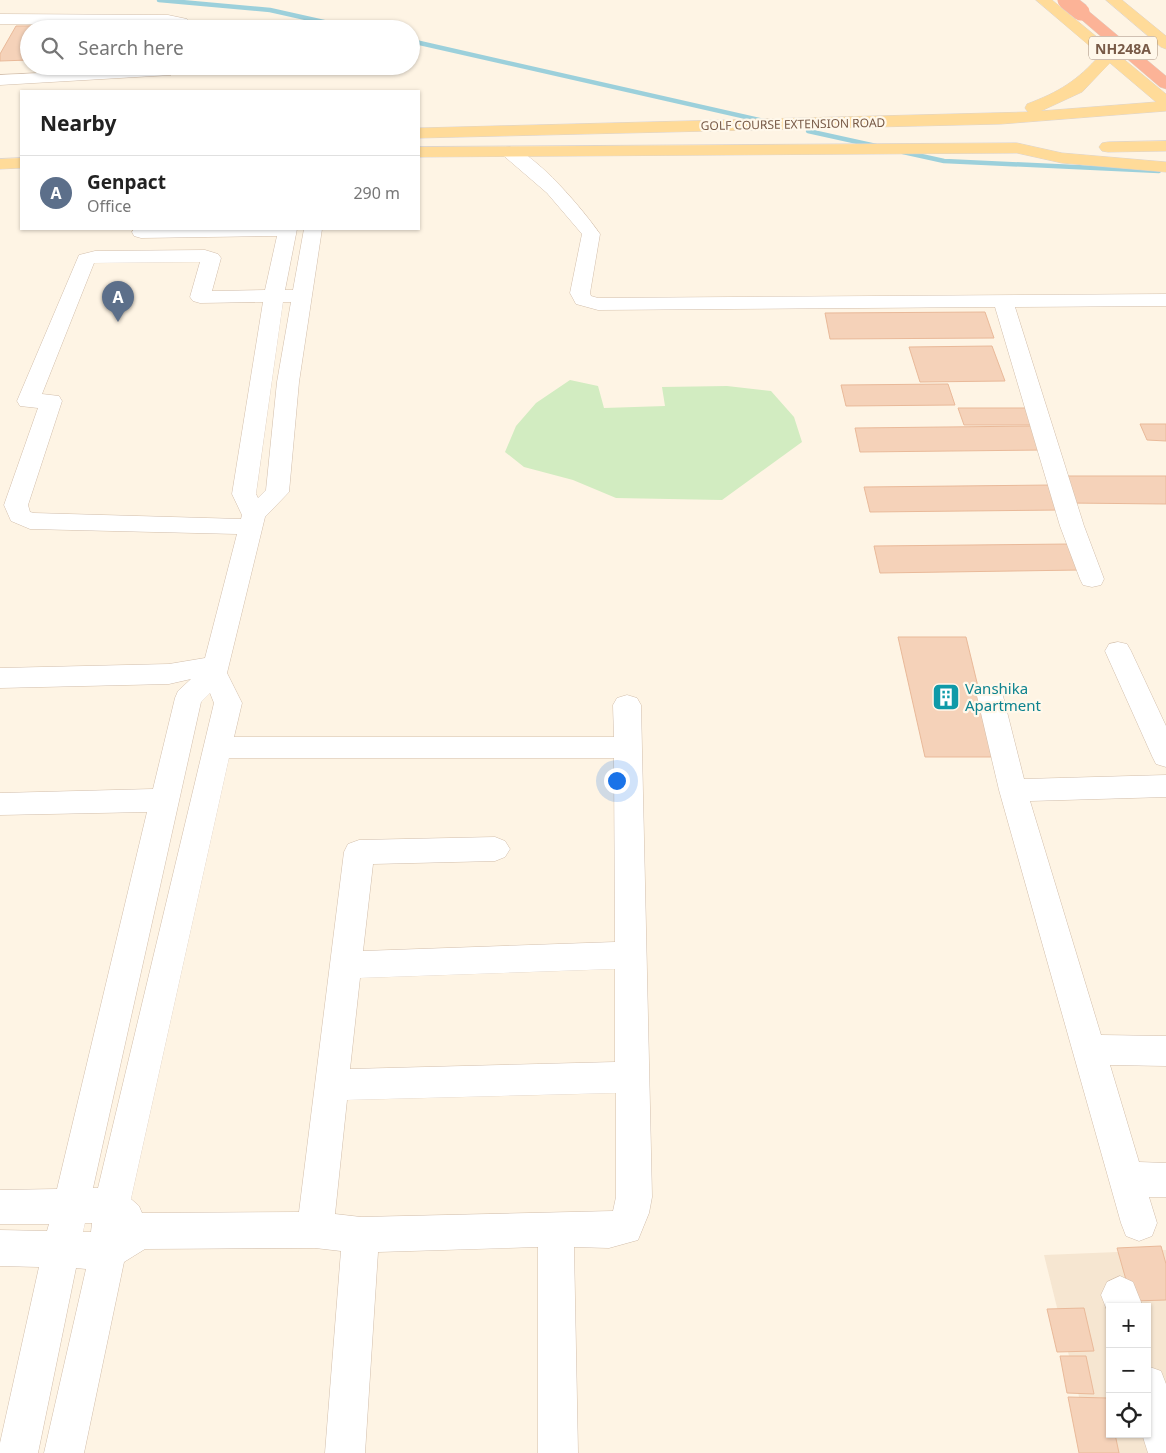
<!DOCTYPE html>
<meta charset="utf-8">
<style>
:root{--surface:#fff;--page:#f2f2f2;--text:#222;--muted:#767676;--line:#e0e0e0;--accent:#2563eb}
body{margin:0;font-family:"Noto Sans",sans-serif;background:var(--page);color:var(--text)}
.controls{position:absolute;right:15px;bottom:15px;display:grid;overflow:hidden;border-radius:0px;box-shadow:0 1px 4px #0004}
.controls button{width:45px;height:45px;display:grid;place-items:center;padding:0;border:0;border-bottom:1px solid var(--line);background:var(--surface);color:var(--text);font:25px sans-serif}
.you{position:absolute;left:616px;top:780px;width:18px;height:18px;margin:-12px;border:4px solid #fff;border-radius:50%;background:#1a73e8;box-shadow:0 0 0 8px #1a73e833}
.badge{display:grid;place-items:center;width:32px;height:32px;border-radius:50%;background:var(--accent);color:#fff;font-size:16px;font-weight:700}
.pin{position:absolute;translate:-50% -41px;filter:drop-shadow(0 1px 2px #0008)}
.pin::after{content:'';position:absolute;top:26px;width:18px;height:15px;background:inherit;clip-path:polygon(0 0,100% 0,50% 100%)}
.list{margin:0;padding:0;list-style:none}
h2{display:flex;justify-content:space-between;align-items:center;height:65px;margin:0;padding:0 20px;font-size:21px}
h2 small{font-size:16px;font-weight:400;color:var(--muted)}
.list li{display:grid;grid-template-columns:32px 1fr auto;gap:15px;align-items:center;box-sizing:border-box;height:75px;padding:0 20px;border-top:1px solid var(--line)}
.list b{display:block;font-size:19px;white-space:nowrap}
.list p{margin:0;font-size:16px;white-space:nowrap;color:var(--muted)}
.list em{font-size:16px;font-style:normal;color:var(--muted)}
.icon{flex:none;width:28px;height:28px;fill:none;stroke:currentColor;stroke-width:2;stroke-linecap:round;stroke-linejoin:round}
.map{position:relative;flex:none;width:1166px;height:1453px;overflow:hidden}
.search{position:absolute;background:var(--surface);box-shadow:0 1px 4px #0004;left:20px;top:20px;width:400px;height:55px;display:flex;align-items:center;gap:12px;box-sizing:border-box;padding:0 18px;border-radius:28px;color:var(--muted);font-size:19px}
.panel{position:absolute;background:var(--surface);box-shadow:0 1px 4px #0004;left:20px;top:90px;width:400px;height:140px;border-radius:0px}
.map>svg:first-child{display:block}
</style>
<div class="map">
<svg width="1166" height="1453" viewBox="0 0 1166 1453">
<rect width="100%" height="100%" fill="#fef4e4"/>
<path fill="#f6e6d1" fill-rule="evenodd" d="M1166,1250V1453H1093L1044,1255ZM1110,1307H1147V1434H1110Z"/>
<path fill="#d2ecc1" d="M570,380L598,386L604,408L665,406L662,387L727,386L771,391L794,417L802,442L722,500L616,498L573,480L524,467L505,452L516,426L536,403Z"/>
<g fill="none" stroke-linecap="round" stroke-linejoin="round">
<g stroke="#9cd0db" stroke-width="4.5">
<path d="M159,0L270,10L355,29"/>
<path d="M411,41L764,121"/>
<path d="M808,131L876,146"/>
<path d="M903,152L944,161L1159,171"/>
</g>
</g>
<g fill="#f5d2b9" stroke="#e9b999">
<path d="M165,25L163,29H29V60L0,61V54L16,26Z"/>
<path d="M985,312L994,338L830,339L825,313Z"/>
<path d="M992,346L1005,381L920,382L909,347Z"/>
<path d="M948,384L955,405L846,406L841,385Z"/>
<path d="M958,408H1026L1032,425H964Z"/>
<path d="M1140,424H1166V441L1147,440Z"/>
<path d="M1035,426L1044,450L860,452L855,428Z"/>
<path d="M1060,476H1166V504L1069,503Z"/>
<path d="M1052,485L1061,510L870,512L864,487Z"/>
<path d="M1070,544L1080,570L880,573L874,546Z"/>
<path d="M898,637H966L995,757H925Z"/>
<path d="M1161,1246L1166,1264V1300L1132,1301L1117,1248Z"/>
<path d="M1084,1308L1094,1351L1057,1352L1047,1309Z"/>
<path d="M1060,1356H1086L1094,1394L1067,1393Z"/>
<path d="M1068,1397L1107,1398L1110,1411V1434H1115L1119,1453H1079Z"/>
</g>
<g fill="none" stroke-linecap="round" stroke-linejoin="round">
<g stroke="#d2beab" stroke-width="1">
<g id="minor">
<path d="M0,14L168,15L187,19L195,27L194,29H179L177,26L168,25L0,24Z"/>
<path d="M165,67L171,69L173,72L171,75L0,85V75Z"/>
<path d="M510,147C536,153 585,212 600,234L590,293L591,296L598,298L1166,294V306L1015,307L1084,526L1104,579L1101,585L1092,587L1083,585L1080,579L1060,526L995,307L598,310L576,304L570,293L582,234L547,193L504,156L501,152L504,148Z"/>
<path d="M134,229H297L285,290H293L304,229H322L299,382L289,492L265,517L227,673L242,703L234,737H614L613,705L617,698L627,695L637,698L641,705L652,1197L649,1213L638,1240L609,1248L574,1247L578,1453H538V1247L378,1252L365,1453H325L341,1251L315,1248L145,1249L124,1262L84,1453H44L86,1269L76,1268L38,1453H0V1443L39,1267L0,1266V1230L47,1231L49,1224H0V1190L57,1189L147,812L0,815V793L153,789L175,698L178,691L191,679L169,684L0,688V668L169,664L205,658L237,534L30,529L11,521L4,505L38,408L20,406L17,401L79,255L95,251L205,250L218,254L221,258L212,291L265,290L277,236L141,238L134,236L132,232ZM200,262L190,297L193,301L200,303L263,302L232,494L242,515L241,519L34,513L30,512L28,505L62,401L59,396L42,394L94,263ZM283,302H291L277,382L266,490L258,498L256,494ZM210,693L214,703L98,1188H93L201,702ZM229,758H614L615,942L363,951L373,864L495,861L505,857L510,849L505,841L495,837L359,840L348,844L344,852L299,1212L142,1213L139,1206L131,1199ZM615,969V1062L350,1069L360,978ZM616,1093V1197L613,1211L361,1217L335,1214L347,1100ZM85,1223H92L91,1232H83Z"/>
<path d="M1118,642L1127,644L1131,651L1166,726V767L1156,764L1152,756L1105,651L1109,644Z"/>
<path d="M990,686L1000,689L1003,696L1024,779L1166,775V797L1030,801L1101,1035L1166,1036V1066L1110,1065L1139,1162L1166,1163V1197H1149L1157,1223L1152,1236L1139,1241L1126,1236L1121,1223L999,790L977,696L980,689Z"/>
<path d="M1120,1276L1133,1282L1143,1307H1110V1318L1101,1295L1107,1282Z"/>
<path d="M1147,1366L1161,1371L1166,1384V1453H1148L1142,1434H1147Z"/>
</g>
</g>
<g stroke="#dcd4cf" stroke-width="1">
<g id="major">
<path d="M1036,0H1052L1166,94V111L1001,124L419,138V128L1028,112L1025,108L1027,104C1059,92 1077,81 1100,55ZM1110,63L1156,102L1041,111L1082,92Z"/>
<path d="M1106,0H1122L1166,36V49L1161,47Z"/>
<path d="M1166,141V151L1108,152L1102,151L1099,147L1102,143L1108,142Z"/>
<path d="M1017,143L1062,153L1166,162V172L1062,163L1017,153L419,157V147Z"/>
<path d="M21,158V168L0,169V159Z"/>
</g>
</g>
<g stroke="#dcd4cf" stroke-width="1">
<path id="highway" d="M1081,8L1086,9L1166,76V89L1160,87L1076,15L1074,12L1076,9Z"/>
</g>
<use href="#minor" fill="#fff" fill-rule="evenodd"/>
<use href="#major" fill="#ffdb99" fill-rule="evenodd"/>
<use href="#highway" fill="#fcb397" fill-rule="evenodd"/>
<g stroke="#dcd4cf" stroke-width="18" stroke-linecap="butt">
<path id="highway-bridge" d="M1066,0L1081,12"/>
</g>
<use href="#highway-bridge" stroke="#fcb397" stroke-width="17"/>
</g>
<defs>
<g id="building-square" transform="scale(1.4375)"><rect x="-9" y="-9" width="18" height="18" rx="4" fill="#0f9aa8" stroke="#fff8eb"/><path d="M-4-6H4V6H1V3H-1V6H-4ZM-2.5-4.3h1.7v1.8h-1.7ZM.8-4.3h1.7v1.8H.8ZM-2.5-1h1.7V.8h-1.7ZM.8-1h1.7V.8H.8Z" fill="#fff"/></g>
</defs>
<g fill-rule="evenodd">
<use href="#building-square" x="946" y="697"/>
</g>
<g text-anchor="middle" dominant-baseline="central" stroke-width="4.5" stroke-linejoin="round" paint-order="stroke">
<g font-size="12" fill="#785a47" stroke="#fff8eb">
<text transform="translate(793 124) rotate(-1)">GOLF COURSE EXTENSION ROAD</text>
</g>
<rect fill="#fff8eb" stroke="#a08978" stroke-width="1" x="1089" y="36.5" width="68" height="23" rx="4"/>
<g font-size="14" font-weight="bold" fill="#785a47">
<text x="1123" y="48">NH248A</text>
</g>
<g font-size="15" fill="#0d838f" stroke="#fff8eb" text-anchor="start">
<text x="965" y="688">Vanshika<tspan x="965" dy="17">Apartment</tspan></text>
</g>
</g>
</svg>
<div class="controls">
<button>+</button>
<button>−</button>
<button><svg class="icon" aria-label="locate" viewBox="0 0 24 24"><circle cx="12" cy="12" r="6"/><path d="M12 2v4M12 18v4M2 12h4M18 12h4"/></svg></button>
</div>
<div class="you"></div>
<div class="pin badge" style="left:118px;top:322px;background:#5c6f8a">A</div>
<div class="search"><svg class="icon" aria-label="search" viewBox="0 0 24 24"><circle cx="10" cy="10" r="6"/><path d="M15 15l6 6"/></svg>Search here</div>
<section class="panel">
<h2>Nearby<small></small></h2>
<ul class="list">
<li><span class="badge" style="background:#5c6f8a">A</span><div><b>Genpact</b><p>Office</p></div><em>290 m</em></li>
</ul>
</section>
</div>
